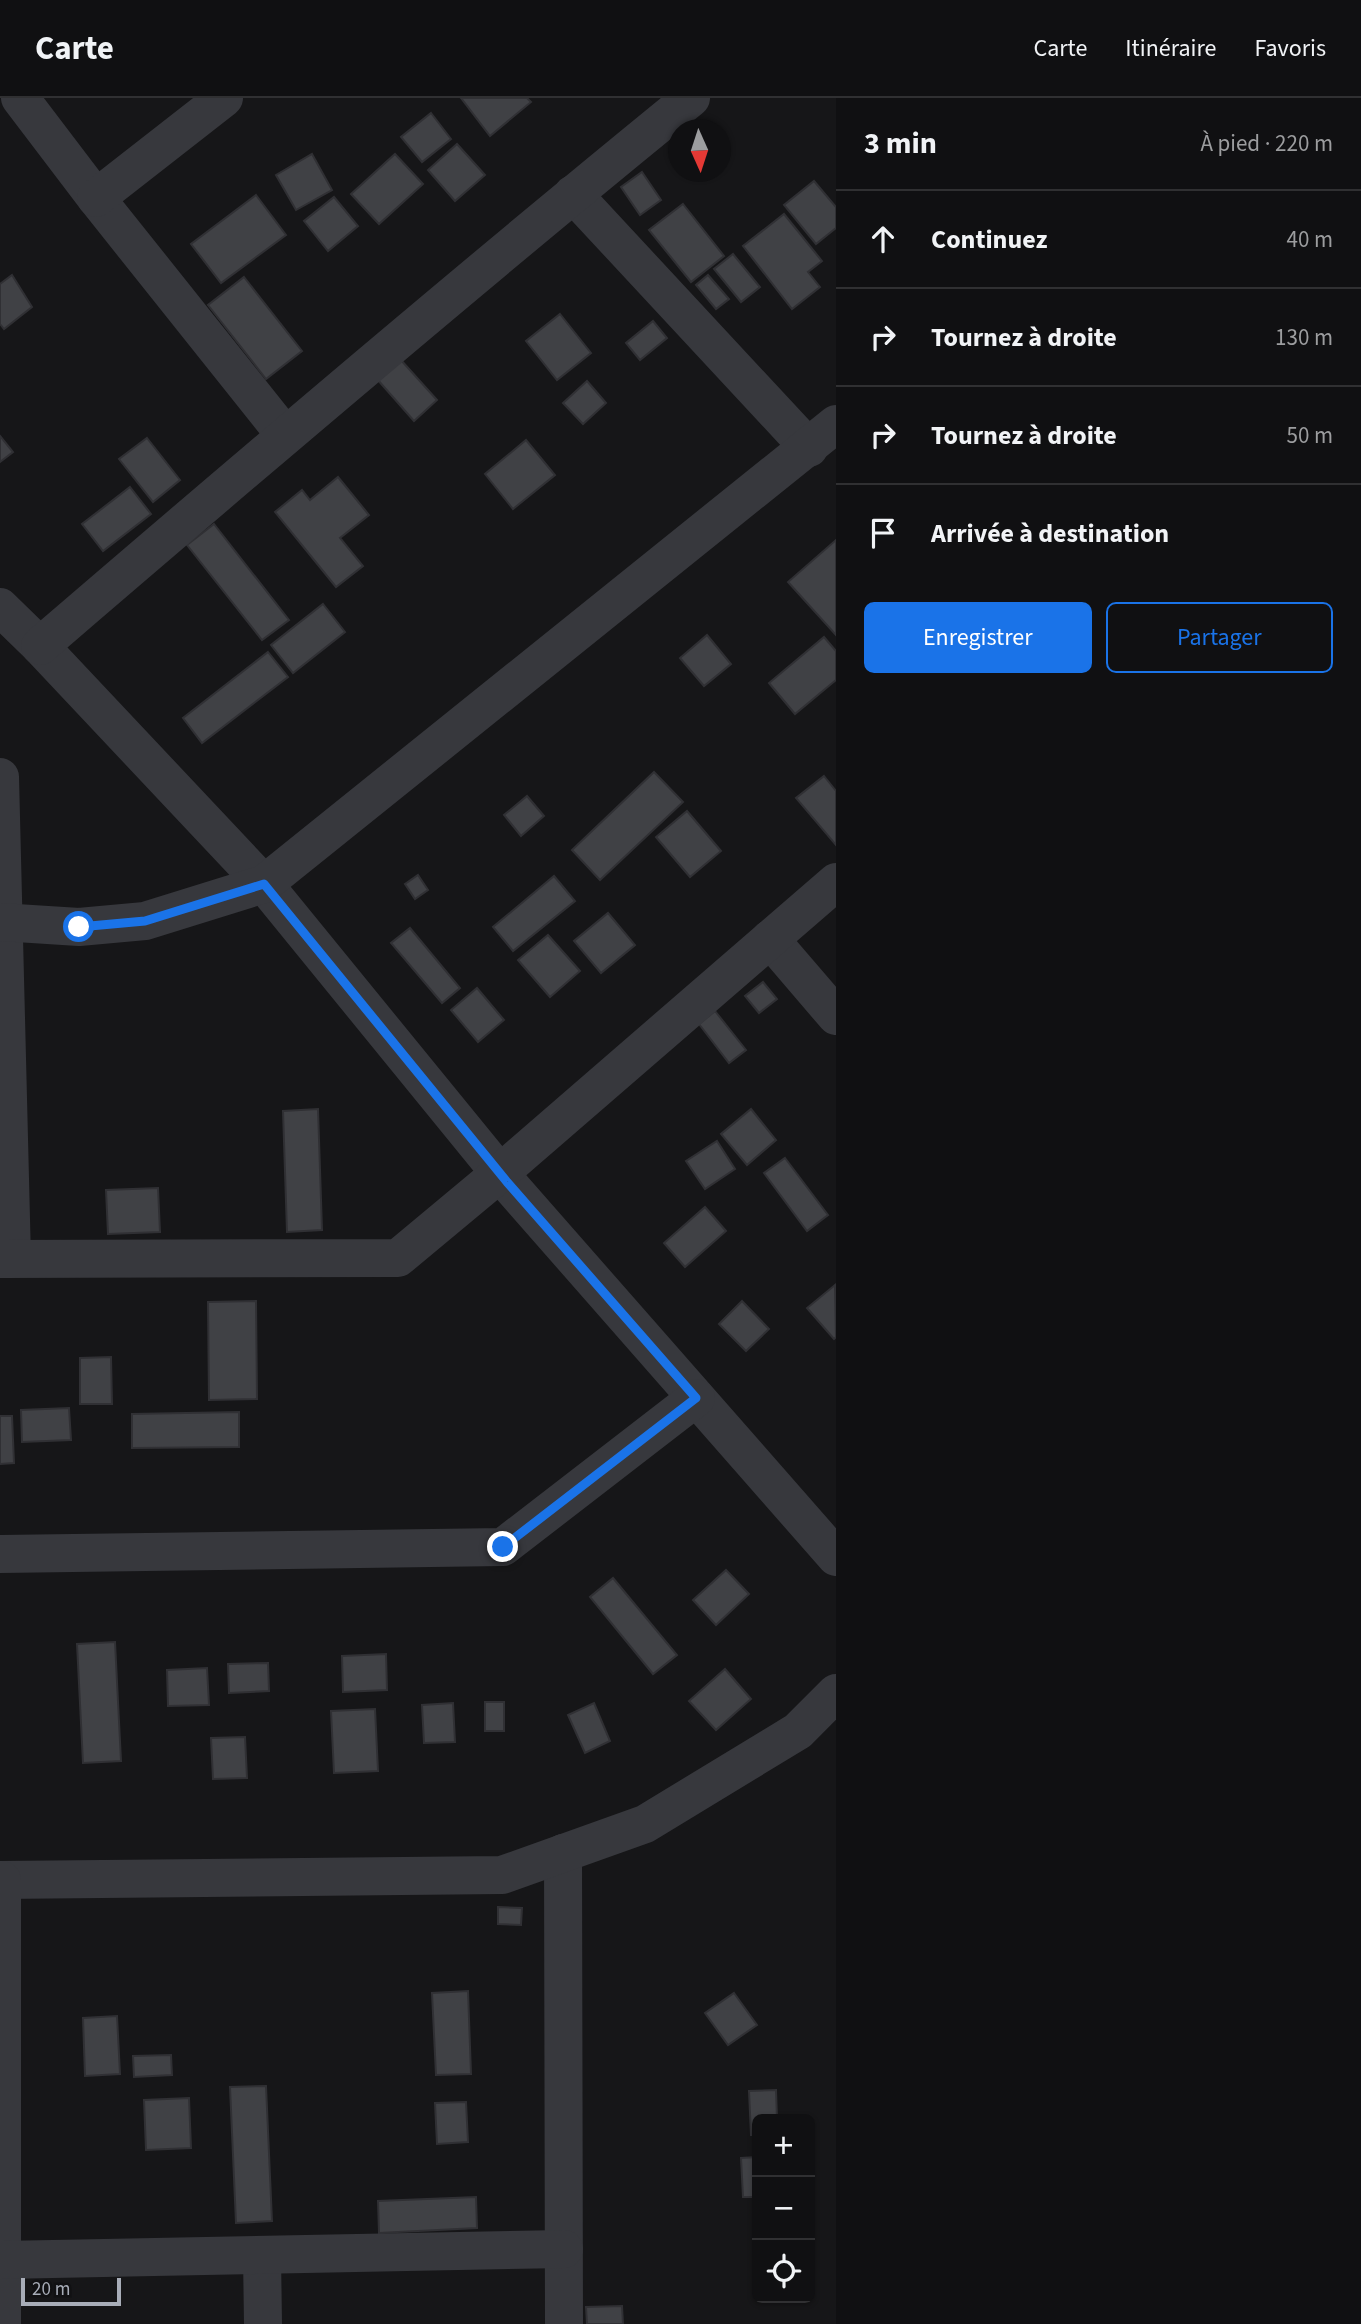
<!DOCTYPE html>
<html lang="fr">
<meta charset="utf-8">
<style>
:root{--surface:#101012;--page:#19191b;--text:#f1f3f6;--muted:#9c9d9f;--line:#303032;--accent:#1a73e8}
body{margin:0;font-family:"Source Sans 3",sans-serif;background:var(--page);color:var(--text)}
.controls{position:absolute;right:21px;bottom:21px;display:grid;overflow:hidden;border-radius:10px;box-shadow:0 2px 5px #0004}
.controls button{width:63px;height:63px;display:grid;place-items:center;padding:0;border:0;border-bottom:2px solid var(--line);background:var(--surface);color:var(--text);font:35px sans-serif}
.compass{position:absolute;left:668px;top:21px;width:63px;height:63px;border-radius:50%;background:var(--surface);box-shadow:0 2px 5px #0004;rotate:177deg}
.scale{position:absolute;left:21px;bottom:18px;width:100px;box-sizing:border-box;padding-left:7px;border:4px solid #a8adb8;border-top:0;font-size:19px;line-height:24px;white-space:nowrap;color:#a8adb8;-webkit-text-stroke:5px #111113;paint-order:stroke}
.stop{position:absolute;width:21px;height:21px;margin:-16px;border:5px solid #1a73e8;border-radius:50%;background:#fff}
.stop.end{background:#1a73e8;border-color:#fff;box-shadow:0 2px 7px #0008}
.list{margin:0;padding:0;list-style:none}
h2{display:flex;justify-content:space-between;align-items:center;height:91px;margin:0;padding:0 28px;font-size:30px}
h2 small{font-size:23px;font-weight:400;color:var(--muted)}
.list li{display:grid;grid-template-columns:46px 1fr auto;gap:21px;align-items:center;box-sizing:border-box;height:98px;padding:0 28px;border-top:2px solid var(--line)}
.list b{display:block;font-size:26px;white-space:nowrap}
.list em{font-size:23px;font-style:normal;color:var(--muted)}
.actions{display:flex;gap:14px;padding:21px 28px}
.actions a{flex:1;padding:16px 0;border:2px solid var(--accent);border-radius:10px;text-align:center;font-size:24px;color:var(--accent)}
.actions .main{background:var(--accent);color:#fff}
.icon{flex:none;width:38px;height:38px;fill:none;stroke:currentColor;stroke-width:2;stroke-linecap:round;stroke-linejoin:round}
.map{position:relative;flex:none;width:836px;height:2226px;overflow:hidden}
header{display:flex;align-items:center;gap:42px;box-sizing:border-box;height:98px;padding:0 35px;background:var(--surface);border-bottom:2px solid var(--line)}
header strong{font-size:33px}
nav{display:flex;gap:38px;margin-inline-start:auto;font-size:24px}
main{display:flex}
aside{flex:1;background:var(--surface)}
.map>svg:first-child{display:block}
</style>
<header>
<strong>Carte</strong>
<nav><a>Carte</a><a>Itinéraire</a><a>Favoris</a></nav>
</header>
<main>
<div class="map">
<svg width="836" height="2226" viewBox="0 0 836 2226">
<rect width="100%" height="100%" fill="#161618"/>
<g fill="#404145" stroke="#303034" stroke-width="2">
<path d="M461,0H527L531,4L490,38Z"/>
<path d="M431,15L451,41L422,64L401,39Z"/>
<path d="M457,46L485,77L455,103L428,72Z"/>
<path d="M312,56L332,92L296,112L276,77Z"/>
<path d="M395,56L423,86L379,126L351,96Z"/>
<path d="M642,74L661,102L640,117L621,89Z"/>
<path d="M814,83L836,109V130L816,146L784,107Z"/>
<path d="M256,97L286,137L221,185L191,146Z"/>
<path d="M334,99L358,128L328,153L304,123Z"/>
<path d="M683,106L724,158L691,184L649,132Z"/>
<path d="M784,116L822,163L808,174L820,189L792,211L743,148Z"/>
<path d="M733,156L760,189L741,204L714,171Z"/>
<path d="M12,177L32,209L4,231L0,226V186Z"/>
<path d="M708,177L729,201L716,211L696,187Z"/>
<path d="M244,179L302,253L266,281L208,207Z"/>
<path d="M560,216L591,255L557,282L526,243Z"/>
<path d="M653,223L667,240L640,262L626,245Z"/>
<path d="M400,261L437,302L414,323L377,281Z"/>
<path d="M587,283L606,305L583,326L563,305Z"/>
<path d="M0,338L13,354L0,364Z"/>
<path d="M147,340L180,382L153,404L119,361Z"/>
<path d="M526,342L555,377L513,411L485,376Z"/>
<path d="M338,379L369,417L340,440L363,468L336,489L275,414L302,392L310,402Z"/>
<path d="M130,389L151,416L103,453L82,426Z"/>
<path d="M214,426L289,522L262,542L187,447Z"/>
<path d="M836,442V537L788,484Z"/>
<path d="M323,506L345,534L293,575L271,547Z"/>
<path d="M707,537L731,566L704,588L680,560Z"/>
<path d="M824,539L836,553V582L795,616L769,585Z"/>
<path d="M268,554L288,579L202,645L183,620Z"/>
<path d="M654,674L683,704L600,782L572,752Z"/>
<path d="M824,678L836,693V747L796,700Z"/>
<path d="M527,698L544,718L521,738L504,717Z"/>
<path d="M687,713L721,753L690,779L656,739Z"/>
<path d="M418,777L428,792L415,801L405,786Z"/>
<path d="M554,778L575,803L513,853L493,829Z"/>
<path d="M608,815L635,847L601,875L574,843Z"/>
<path d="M410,830L460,890L442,905L391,845Z"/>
<path d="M548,837L580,873L550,899L518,862Z"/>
<path d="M763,884L777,901L759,915L745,898Z"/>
<path d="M477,890L504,922L478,944L451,912Z"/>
<path d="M715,913L746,952L729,965L699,926Z"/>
<path d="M318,1011L322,1132L287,1134L283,1013Z"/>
<path d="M751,1011L776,1042L747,1067L721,1036Z"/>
<path d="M717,1043L735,1071L705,1091L686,1063Z"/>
<path d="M785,1060L828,1117L807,1133L764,1075Z"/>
<path d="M158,1090L160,1134L108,1136L106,1092Z"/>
<path d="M705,1109L726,1133L685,1169L664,1145Z"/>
<path d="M835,1187L836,1239L834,1241L807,1210Z"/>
<path d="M256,1203L257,1301L209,1302L208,1204Z"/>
<path d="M742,1203L769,1231L746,1253L719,1226Z"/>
<path d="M111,1259L112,1306H80V1260Z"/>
<path d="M69,1310L71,1342L22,1344L21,1312Z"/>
<path d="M239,1314V1349L132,1350V1316Z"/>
<path d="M0,1318H12L14,1365L0,1366Z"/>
<path d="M726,1472L749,1496L716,1527L693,1502Z"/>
<path d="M613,1480L677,1557L653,1576L590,1499Z"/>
<path d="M115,1544L121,1663L83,1665L77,1546Z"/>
<path d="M386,1556L387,1592L343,1594L342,1558Z"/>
<path d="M268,1565L269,1593L229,1595L228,1566Z"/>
<path d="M207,1570L209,1607L168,1608L167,1572Z"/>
<path d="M725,1571L751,1601L716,1632L689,1603Z"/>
<rect x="485" y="1604" width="19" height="29"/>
<path d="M453,1605L455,1644L424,1645L422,1607Z"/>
<path d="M594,1605L610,1643L585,1655L568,1617Z"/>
<path d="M375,1611L378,1673L334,1675L331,1613Z"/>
<path d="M245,1639L247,1680L213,1681L211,1640Z"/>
<path d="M498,1809L522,1810L521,1827L498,1826Z"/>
<path d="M468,1893L471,1976L436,1977L432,1895Z"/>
<path d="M734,1895L757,1927L728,1947L705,1915Z"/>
<path d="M117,1918L120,1976L85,1978L83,1920Z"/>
<path d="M171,1957L172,1977L134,1979L133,1958Z"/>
<path d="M266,1988L272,2123L236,2125L230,1989Z"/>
<path d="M776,1992L777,2021H757V2037H751L749,1993Z"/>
<path d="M189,2000L191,2050L146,2052L144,2002Z"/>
<path d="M466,2004L468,2044L437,2046L435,2005Z"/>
<path d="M757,2059V2099H743L741,2060Z"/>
<path d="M476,2099L477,2130L379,2135L378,2103Z"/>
<path d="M622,2208L623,2226H587L586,2209Z"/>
</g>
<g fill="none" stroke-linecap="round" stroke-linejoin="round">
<g stroke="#37383d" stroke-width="38">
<path d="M20,0L96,100L285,337"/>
<path d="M573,96L809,350"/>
<path d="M96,100L224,0"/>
<path d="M0,509L40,548L264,786L507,1084L836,1459"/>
<path d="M40,548C255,363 471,179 691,0"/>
<path d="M0,679L12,1161"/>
<path d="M0,824L79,829L145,823L264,786L836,326"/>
<path d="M770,841L836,918"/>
<path d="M0,1161L398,1160L500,1075L836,784"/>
<path d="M0,1456L503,1449L696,1300"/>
<path d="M563,1755L564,2226"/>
<path d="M0,1782L502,1777L645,1726L798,1633L836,1595"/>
<path d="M2,1782V2226"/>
<path d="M262,2157L263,2226"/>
<path d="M2,2162L564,2151"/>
</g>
</g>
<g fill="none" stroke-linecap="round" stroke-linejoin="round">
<path stroke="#1a73e8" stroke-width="9" d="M79,829L145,823L264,786L507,1084L696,1300L503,1449"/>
</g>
</svg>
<div class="controls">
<button>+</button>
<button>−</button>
<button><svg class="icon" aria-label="locate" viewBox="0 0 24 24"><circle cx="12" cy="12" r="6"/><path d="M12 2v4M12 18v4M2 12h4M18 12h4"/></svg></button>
</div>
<svg class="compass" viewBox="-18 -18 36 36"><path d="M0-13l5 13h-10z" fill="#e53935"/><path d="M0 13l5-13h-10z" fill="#9c9d9f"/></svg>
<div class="scale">20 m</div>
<div class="stop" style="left:79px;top:829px"></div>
<div class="stop end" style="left:503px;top:1449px"></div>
</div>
<aside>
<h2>3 min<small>À pied · 220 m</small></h2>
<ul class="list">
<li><svg class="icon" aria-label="ahead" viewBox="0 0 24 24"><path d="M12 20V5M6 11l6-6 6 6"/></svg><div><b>Continuez</b></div><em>40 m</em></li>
<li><svg class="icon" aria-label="right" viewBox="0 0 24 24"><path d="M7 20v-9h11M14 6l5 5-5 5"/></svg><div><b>Tournez à droite</b></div><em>130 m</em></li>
<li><svg class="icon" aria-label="right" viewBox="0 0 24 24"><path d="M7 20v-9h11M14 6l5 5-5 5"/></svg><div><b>Tournez à droite</b></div><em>50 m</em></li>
<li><svg class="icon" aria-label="arrive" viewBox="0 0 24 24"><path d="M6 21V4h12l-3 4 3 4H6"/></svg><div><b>Arrivée à destination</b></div></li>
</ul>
<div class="actions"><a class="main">Enregistrer</a><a>Partager</a></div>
</aside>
</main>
